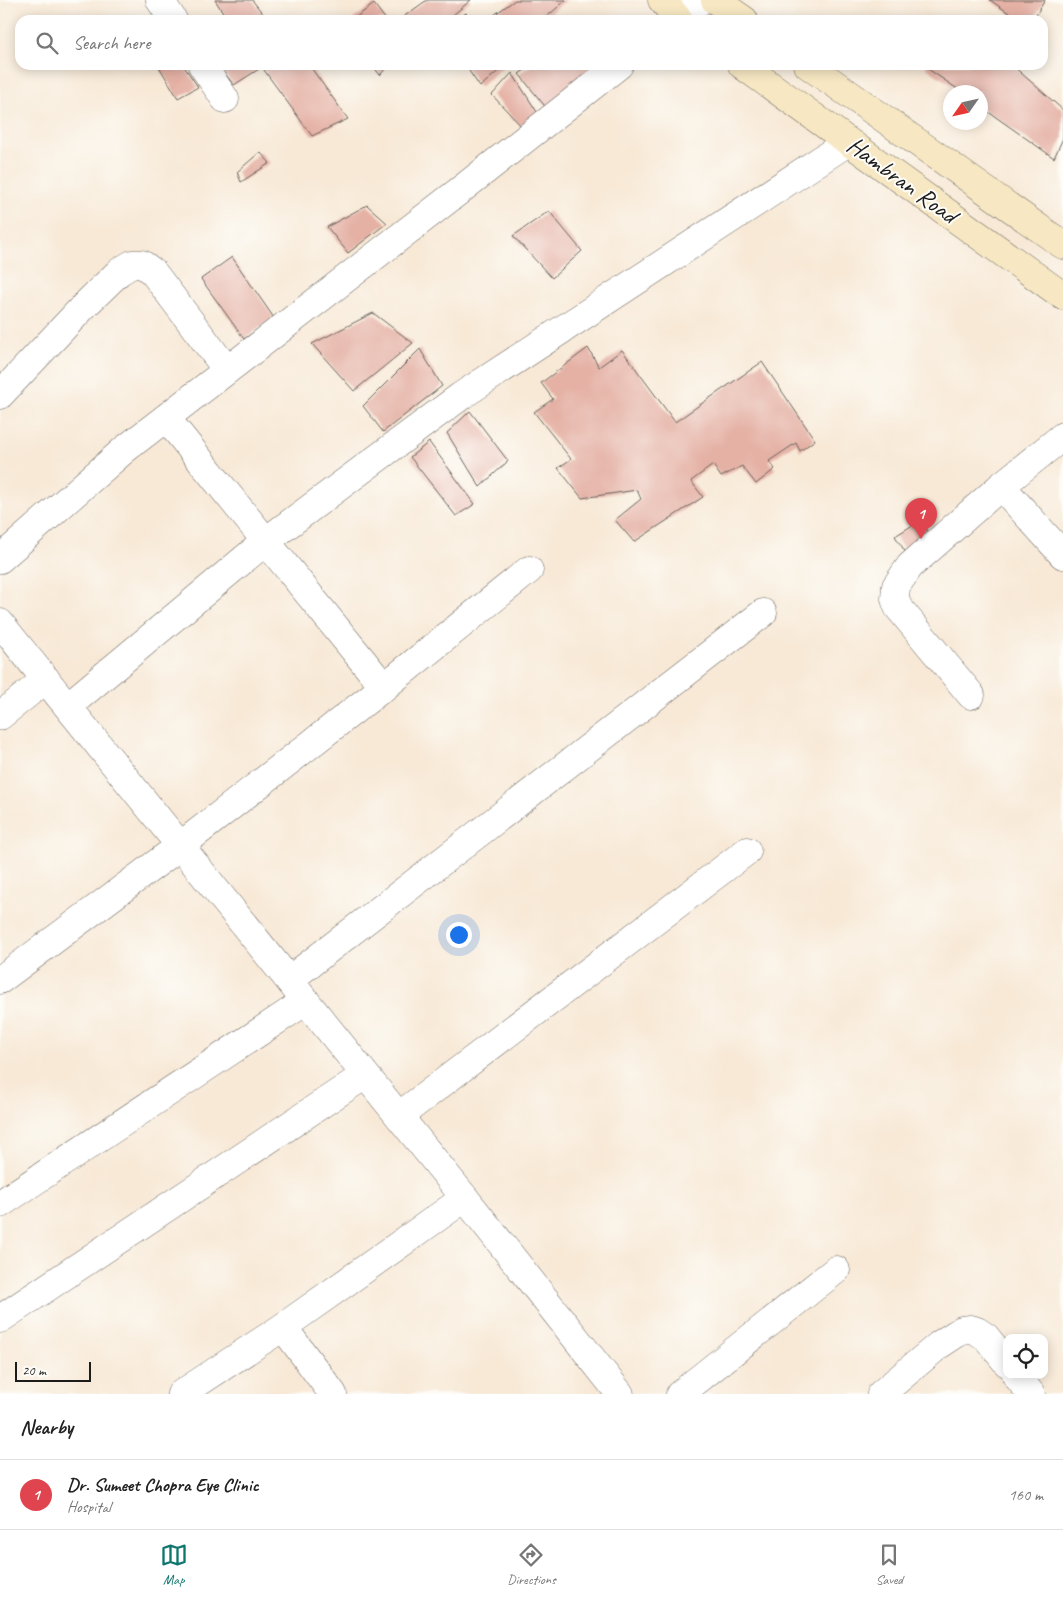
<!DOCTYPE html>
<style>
:root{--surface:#fff;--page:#f6f6f6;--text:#222;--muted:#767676;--line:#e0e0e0;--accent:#0f766e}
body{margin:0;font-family:Caveat,sans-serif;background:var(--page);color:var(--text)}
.controls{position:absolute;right:15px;bottom:15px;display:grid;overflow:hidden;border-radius:10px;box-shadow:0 2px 12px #0003}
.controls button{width:45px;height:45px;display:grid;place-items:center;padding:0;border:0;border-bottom:1px solid var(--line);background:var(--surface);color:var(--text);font:25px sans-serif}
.compass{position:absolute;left:943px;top:85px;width:45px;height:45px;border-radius:50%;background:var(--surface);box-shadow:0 2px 12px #0003;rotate:236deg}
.scale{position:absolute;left:15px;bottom:12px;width:76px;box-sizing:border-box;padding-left:5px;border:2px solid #1c1c1c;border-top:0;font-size:14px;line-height:18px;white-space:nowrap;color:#1c1c1c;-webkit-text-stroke:4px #fdfcf7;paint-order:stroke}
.you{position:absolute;left:458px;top:934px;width:18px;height:18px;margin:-12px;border:4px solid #fff;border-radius:50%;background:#1a73e8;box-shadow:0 0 0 8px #1a73e833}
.badge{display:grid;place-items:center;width:32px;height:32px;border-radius:50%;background:var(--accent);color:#fff;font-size:16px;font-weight:700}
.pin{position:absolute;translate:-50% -41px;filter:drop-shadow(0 1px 2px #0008)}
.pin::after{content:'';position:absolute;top:26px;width:18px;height:15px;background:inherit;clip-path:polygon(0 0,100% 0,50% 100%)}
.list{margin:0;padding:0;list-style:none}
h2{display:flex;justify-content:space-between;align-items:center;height:65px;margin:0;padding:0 20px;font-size:21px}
h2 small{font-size:16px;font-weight:400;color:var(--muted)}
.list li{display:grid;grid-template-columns:32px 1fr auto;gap:15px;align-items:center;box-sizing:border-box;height:70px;padding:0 20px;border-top:1px solid var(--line)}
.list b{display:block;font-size:19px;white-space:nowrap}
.list p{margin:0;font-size:16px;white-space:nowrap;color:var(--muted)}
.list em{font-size:16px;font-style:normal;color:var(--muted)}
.icon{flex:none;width:28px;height:28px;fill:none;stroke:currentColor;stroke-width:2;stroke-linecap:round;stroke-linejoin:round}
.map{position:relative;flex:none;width:1063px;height:1394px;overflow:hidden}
.search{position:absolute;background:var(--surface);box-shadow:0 2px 12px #0003;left:15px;right:15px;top:15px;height:55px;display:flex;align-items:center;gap:12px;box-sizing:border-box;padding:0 18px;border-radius:15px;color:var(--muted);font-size:19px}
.sheet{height:135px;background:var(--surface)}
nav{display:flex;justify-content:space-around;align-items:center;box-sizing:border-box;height:70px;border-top:1px solid var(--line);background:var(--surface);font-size:14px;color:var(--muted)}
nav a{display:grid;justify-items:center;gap:2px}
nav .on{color:var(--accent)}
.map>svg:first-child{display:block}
</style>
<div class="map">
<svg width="1063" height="1394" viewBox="0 0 1063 1394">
<rect width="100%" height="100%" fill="#fdfcf7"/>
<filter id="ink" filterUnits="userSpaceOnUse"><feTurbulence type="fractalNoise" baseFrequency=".02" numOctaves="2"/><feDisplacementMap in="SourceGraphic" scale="10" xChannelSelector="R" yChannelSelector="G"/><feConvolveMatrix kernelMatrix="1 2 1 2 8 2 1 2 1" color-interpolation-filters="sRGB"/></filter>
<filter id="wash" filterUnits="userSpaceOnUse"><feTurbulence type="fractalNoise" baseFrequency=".0096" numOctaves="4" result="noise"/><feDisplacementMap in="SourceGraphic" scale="20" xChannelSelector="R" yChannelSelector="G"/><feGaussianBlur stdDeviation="1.12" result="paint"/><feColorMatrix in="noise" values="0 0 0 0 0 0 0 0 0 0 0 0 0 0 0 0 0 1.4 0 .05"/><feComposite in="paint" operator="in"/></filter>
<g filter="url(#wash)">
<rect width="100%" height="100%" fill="#f8e9d7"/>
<g id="blocks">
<g fill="#e5b1a5">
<path d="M215,0H252L268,20H228Z"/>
<path d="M427,0H471L447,20H399Z"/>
<path d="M515,0H566L543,20H487Z"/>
<path d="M990,0H1045L1033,20H1019Z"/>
<path d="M374,4L386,20H352Z"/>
<path d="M466,13L473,20H456Z"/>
<path d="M158,65H183L198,87L178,98Z"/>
<path d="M231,65H254L259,69L234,85L222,70Z"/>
<path d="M270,65H309L348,119L312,136L264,70Z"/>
<path d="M372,65H389L380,75Z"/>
<path d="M465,65H505L480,87Z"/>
<path d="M532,65H596L548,110L519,74Z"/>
<path d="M933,65H1012L1063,110V138L1054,158L980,106V92H962L925,67Z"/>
<path d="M512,73L539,115L524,129L492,95Z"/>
<path d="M260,152L270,163L241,182L237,172Z"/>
<path d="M367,205L387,223L348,253L327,227Z"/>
<path d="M549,211L582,251L552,278L513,236Z"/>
<path d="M232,257L274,318L244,339L201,279Z"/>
<path d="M373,313L413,343L354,391L312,344Z"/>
<path d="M588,348L599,367L622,350L675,422L762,362L815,440L800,451L796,443L769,461L775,469L756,484L742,466L721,477L713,465L691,481L703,497L634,542L615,520L641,499L637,490L582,498L558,468L571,459L534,412L553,399L541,383Z"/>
<path d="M420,349L442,386L383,432L363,406Z"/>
<path d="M470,411L508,461L480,487L447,433Z"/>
<path d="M429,442L475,504L456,516L410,457Z"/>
<path d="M921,520L933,539L908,556L895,536Z"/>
</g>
</g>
</g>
<g filter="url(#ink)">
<use href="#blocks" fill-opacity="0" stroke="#69645d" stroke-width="1"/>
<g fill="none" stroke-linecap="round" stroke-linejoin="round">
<g stroke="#69645d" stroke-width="29">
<g id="street">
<path d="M160,0L173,20"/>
<path d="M676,20L701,0"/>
<path d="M202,65L225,99"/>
<path d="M0,395L85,305L119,272L132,264H142L153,272L227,370"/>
<path d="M166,418L384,687"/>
<path d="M1001,486L1063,555"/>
<path d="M0,559L124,450L463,188L619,65"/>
<path d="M0,623L465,1198L620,1394"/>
<path d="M971,695L898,607L895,599L896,586L910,566L1001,486L1063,436"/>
<path d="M68,706L266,541L461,396L848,142"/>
<path d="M0,716L46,679"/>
<path d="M0,980L180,846L384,687L529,570"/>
<path d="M289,980L763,613"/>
<path d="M399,1116L747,851"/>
<path d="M0,1204L306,1001"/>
<path d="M0,1319L365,1075"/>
<path d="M283,1327L333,1394"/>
<path d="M1016,1375L1031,1394"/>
<path d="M181,1394L283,1327L465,1198"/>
<path d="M680,1394L836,1270"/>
<path d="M881,1394L939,1345L962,1330L971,1329L977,1331L986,1337L1007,1363"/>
</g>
</g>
<g stroke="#69645d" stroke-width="29">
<g id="secondary">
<path d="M662,0L679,20"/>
<path d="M715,0L744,20"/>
<path d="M742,65L1063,296"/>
<path d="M808,65L1063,245"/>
</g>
</g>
<use href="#street" stroke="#fff" stroke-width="28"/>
<use href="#secondary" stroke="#f7e8c3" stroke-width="28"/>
</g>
</g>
<g text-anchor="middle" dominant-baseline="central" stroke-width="4" stroke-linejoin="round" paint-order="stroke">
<g font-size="25" fill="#1c1c1c" stroke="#fdfcf7">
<text transform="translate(902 180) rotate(36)">Hambran Road</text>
</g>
</g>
</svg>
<div class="controls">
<button><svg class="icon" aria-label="locate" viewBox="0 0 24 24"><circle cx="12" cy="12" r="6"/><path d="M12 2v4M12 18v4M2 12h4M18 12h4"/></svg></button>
</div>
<svg class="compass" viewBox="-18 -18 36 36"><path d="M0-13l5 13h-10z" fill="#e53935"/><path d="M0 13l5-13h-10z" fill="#767676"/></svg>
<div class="scale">20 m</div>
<div class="you"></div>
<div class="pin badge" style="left:921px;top:539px;background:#e0444e">1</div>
<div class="search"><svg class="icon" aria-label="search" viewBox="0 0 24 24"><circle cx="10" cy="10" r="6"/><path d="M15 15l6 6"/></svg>Search here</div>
</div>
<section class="sheet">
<h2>Nearby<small></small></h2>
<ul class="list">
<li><span class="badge" style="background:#e0444e">1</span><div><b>Dr. Sumeet Chopra Eye Clinic</b><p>Hospital</p></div><em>160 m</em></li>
</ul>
</section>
<nav>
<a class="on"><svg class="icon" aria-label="map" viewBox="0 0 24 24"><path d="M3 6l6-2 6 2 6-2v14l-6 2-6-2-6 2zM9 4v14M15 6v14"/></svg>Map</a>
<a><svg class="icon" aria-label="directions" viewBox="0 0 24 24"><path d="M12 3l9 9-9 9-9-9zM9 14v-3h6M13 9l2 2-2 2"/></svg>Directions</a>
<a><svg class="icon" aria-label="saved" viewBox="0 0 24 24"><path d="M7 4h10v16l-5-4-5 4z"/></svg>Saved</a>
</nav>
